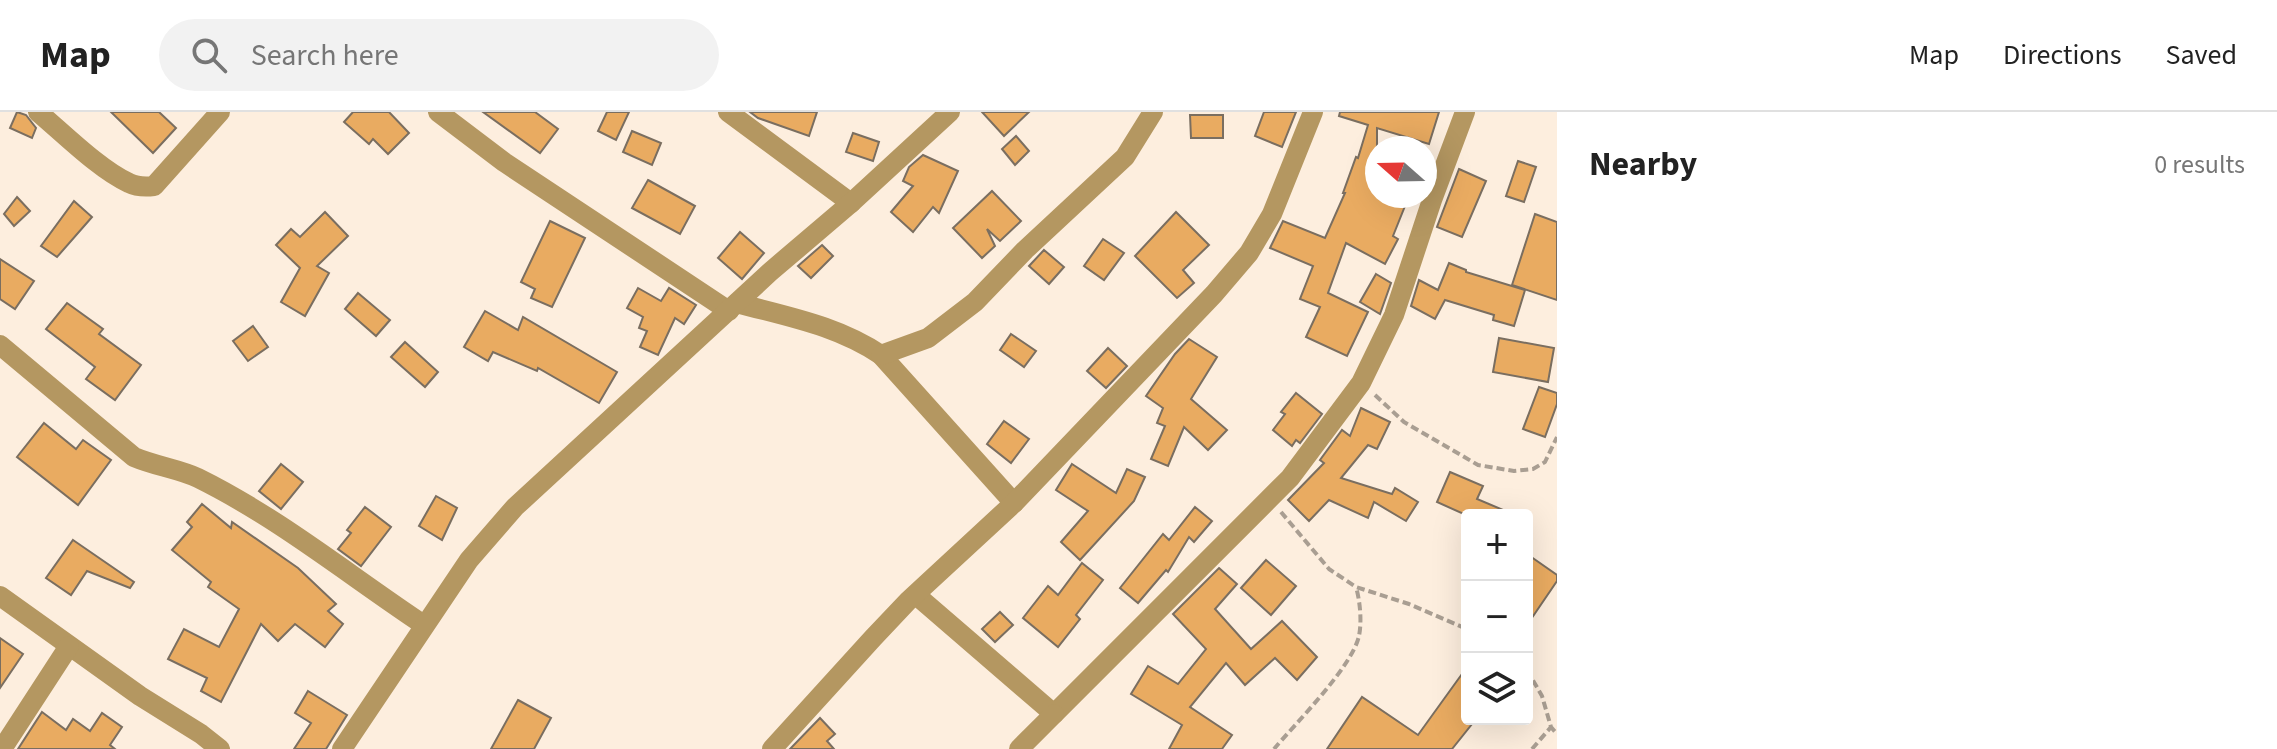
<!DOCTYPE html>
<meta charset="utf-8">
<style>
:root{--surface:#fff;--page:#f2f2f2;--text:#222;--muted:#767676;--line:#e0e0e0}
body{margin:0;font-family:"Source Sans 3",sans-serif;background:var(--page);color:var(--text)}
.controls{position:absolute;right:24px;bottom:24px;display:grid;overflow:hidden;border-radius:8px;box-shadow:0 8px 32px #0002}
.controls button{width:72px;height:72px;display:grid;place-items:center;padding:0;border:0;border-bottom:2px solid var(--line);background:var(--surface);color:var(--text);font:40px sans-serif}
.compass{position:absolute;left:1365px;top:24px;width:72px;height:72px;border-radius:50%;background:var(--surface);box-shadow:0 8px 32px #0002;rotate:290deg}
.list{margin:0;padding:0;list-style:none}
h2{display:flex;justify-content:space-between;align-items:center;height:104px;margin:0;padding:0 32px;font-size:34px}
h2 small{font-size:26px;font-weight:400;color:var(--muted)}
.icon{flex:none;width:44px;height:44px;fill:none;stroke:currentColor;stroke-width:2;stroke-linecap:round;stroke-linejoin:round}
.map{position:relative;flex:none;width:1557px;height:637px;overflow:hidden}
header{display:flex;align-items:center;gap:48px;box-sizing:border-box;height:112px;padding:0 40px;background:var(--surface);border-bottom:2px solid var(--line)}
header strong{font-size:38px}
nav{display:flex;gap:44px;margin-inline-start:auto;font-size:28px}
.search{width:560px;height:72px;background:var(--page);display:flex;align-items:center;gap:20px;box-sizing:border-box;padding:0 28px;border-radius:44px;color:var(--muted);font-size:30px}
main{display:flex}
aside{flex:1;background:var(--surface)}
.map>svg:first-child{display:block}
</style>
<header>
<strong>Map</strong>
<div class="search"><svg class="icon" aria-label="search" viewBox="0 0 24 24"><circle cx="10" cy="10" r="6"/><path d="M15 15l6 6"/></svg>Search here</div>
<nav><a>Map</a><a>Directions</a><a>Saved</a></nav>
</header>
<main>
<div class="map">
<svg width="1557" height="637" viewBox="0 0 1557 637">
<rect width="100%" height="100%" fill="#fdeede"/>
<g fill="#e9ab61" stroke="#7a6e60" stroke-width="2">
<path d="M17,0L26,3L36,16L32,26L10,16Z"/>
<path d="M111,0H159L176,16L153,41Z"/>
<path d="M353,0H389L409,21L388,42L373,27L369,32L344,10Z"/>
<path d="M483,0H535L558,17L540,41Z"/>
<path d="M607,0H629L616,28L598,19Z"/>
<path d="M750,0H817L809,24L758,6Z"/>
<path d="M982,0H1029L1004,24Z"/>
<path d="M1264,0H1296L1282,35L1255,24Z"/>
<path d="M1340,0H1439L1429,32L1377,16V84H1409L1393,124L1398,127L1385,152L1346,131L1328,181L1368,200L1347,244L1306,225L1320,195L1300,187L1313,154L1270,136L1283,109L1325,126L1345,81H1343L1356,45L1358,46L1368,13L1339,4Z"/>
<path d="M1190,3H1223V26H1191Z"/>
<path d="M632,19L661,31L652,53L623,40Z"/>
<path d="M853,21L879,30L873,49L846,40Z"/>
<path d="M1016,24L1029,39L1015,53L1002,37Z"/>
<path d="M923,43L958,59L939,101L933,95L913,120L891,100L913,74L903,69L909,55Z"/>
<path d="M1518,49L1536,55L1524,90L1506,84Z"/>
<path d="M1459,57L1486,69L1462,125L1437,115Z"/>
<path d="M648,68L695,94L680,122L632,96Z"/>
<path d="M992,79L1021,109L1000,129L987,117L995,134L982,146L953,116Z"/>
<path d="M17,85L30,99L14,114L4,102Z"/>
<path d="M74,89L92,105L57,145L41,134Z"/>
<path d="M325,100L348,124L317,154L329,161L305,204L281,190L300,156L276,133L291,117L300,125Z"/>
<path d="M1176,100L1209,133L1183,158L1194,171L1177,186L1135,144Z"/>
<path d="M1535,102L1557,110V188L1512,173Z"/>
<path d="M550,109L585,126L552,195L531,186L535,177L521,170Z"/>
<path d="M740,120L764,141L742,167L718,146Z"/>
<path d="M1103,127L1124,141L1104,168L1084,154Z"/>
<path d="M822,133L833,144L811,166L798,154Z"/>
<path d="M1044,138L1064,155L1049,172L1029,154Z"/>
<path d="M0,147L34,169L15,197L0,187Z"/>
<path d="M1449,151L1466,158V160L1525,178L1514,214L1493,208L1494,203L1445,188L1435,207L1411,194L1419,168L1438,178Z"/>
<path d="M1376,162L1391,171L1380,202L1360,190Z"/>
<path d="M638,176L661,189L669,176L696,193L684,212L675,206L658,243L640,235L647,219L639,216L643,205L627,196Z"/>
<path d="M358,181L390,208L376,224L345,197Z"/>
<path d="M67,191L103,217L99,222L141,253L115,288L86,267L95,255L46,217Z"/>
<path d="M485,199L518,218L523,205L617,260L599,291L538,256L537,259L493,240L488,249L464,235Z"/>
<path d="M253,214L268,235L248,249L233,229Z"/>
<path d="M1011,222L1036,239L1024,255L1000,238Z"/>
<path d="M1499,226L1554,236L1548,270L1493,260Z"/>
<path d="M1189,227L1217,245L1191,287L1227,318L1208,338L1184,315L1168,354L1151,347L1165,314L1157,311L1163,296L1146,284L1175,242Z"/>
<path d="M405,230L438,260L425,275L391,245Z"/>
<path d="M1108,236L1127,254L1106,276L1087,259Z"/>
<path d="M1539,275L1557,281V292L1545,325L1523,317Z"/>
<path d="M1296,281L1322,302L1300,331L1296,328L1292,334L1273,318L1285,302L1281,300Z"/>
<path d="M1361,296L1390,310L1377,337L1368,333L1341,366L1392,382L1395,376L1418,390L1406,409L1374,390L1368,406L1329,388L1309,409L1288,388L1324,351L1320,348L1342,318L1350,324Z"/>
<path d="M1004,309L1029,327L1011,351L987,332Z"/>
<path d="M44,311L76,337L83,328L111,348L78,393L17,345Z"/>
<path d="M281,352L303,370L281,397L259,379Z"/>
<path d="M1072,352L1116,381L1127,357L1145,365L1134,389L1080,448L1061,430L1088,399L1056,378Z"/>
<path d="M1450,360L1483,374L1477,387L1515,403H1466L1437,390Z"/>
<path d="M436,384L457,396L442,428L419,414Z"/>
<path d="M202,392L231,416L232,410L298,456L336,492L328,499L343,512L325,535L295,512L278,529L261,512L221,590L201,579L207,566L168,547L184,517L219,535L239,497L208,475L211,470L172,438L192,415L187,410Z"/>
<path d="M365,395L391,415L361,454L338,437L351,421L347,418Z"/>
<path d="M1195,395L1212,409L1194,430L1189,425L1168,460L1166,458L1138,491L1120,476L1163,422L1169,428Z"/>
<path d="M73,428L134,470L130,476L87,459L71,483L46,466Z"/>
<path d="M1527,442L1557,463V469L1527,513Z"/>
<path d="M1266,448L1296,474L1271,503L1241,476Z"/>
<path d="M1082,451L1103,468L1076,503L1080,507L1058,535L1023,506L1048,474L1058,483Z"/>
<path d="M1219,456L1237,472L1215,497L1251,537L1282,509L1317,545L1297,568L1275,546L1245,573L1226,551L1190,595L1232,623L1222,637H1169L1182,613L1131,582L1148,554L1178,572L1206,537L1173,502Z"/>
<path d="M1000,500L1013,513L995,530L982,517Z"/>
<path d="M0,526L23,542L0,576Z"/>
<path d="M1467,555V607H1476L1452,637H1327L1362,585L1418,623Z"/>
<path d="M308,579L347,603L326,637H294L311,611L295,601Z"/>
<path d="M518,588L551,606L534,637H491Z"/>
<path d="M42,600L66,618L73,607L90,619L102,601L122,615L110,633L115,637H18Z"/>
<path d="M820,606L835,622L827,629L834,637H790Z"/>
</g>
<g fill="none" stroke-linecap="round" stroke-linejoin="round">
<g stroke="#a99e92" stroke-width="4" stroke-dasharray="8 4" stroke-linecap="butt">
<path d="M1375,283L1404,310L1478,353L1514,359L1533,357L1545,350L1557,325"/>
<path d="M1281,400L1329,457L1356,475L1409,492L1467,517"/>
<path d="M1527,558L1542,584L1551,615L1557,622"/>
<path d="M1274,637C1296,611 1352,555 1359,524C1362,509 1360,489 1356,475"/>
<path d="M1532,637L1551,615"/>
</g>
<g stroke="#b49761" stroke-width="20">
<path d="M38,0C63,21 100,58 129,71C137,75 145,75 154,74L220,0"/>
<path d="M438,0L504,50L729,199"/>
<path d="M728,0L851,91"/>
<path d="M737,191C788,205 836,213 881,243L1014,391"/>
<path d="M0,233L134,345C155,354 179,357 198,366C279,406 350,464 424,513"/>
<path d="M881,243L928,226L975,190L1025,138L1125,45L1153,0"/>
<path d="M916,483L1054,602L1290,366L1361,271L1394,203L1432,88L1465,0"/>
<path d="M0,484L140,584L201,622L220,637"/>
<path d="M2,637L69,534"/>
<path d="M342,637L469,448L515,395L770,160L851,91L950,0"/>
<path d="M772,637L873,526L908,489L1014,391L1214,182L1249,141L1272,102L1313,0"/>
<path d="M1019,637L1054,602"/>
</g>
</g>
</svg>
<div class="controls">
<button>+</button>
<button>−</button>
<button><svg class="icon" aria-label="layers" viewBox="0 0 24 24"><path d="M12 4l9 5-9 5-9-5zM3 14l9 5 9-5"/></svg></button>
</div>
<svg class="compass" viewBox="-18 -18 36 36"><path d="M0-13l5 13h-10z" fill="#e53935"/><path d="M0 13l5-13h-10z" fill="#767676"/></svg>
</div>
<aside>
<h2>Nearby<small>0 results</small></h2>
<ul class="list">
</ul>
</aside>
</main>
